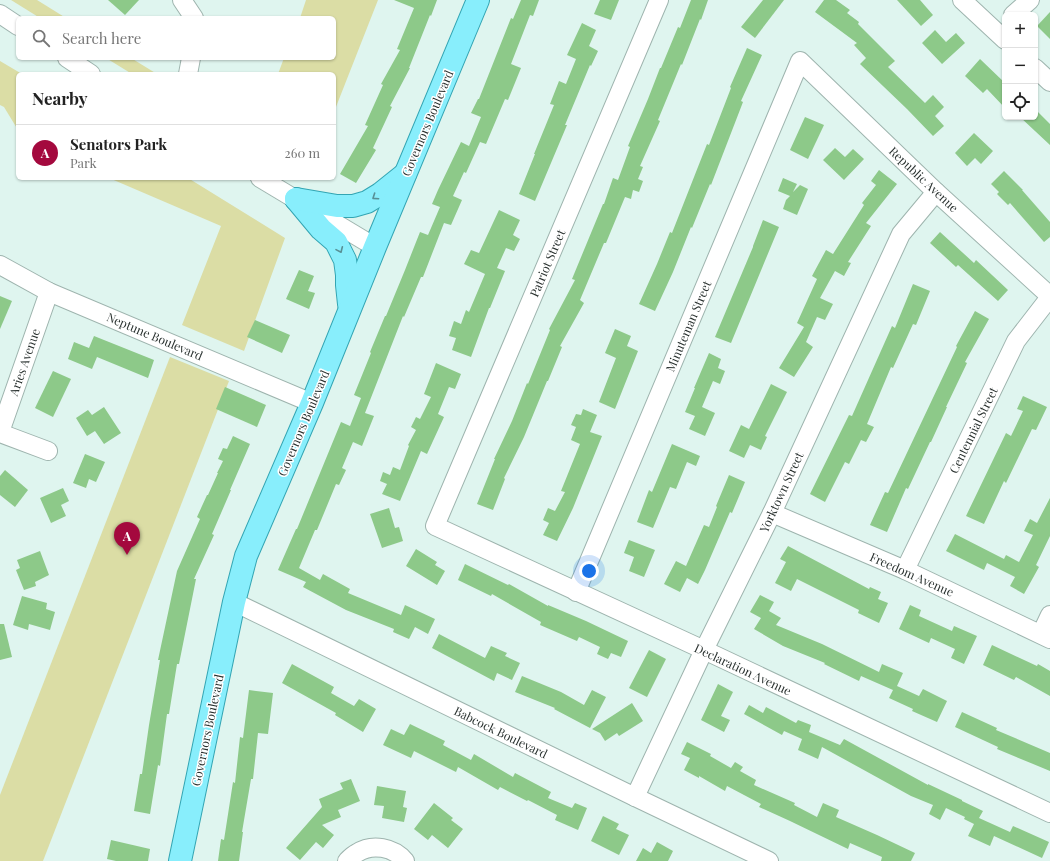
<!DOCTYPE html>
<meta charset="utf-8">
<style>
:root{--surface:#fff;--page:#f6f6f6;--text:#222;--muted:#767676;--line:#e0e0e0;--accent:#a4093e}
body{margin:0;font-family:"Playfair Display",serif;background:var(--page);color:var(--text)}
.controls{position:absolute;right:12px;top:12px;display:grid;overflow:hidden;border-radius:6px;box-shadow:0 1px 3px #0004}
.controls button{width:36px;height:36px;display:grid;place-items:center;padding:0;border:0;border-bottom:1px solid var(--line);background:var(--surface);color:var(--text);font:20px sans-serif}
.you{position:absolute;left:589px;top:571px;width:14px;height:14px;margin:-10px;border:3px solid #fff;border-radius:50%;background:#1a73e8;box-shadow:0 0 0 6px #1a73e833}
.badge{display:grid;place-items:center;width:26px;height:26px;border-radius:50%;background:var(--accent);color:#fff;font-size:13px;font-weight:700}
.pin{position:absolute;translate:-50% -33px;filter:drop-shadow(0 1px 2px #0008)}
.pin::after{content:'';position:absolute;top:21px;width:14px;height:12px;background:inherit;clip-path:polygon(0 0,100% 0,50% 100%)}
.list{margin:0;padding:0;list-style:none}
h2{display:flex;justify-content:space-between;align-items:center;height:52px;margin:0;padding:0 16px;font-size:17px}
h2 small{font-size:13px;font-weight:400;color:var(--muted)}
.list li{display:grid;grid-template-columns:26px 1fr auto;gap:12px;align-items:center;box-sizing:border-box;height:56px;padding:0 16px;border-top:1px solid var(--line)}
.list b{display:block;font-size:15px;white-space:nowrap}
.list p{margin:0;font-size:13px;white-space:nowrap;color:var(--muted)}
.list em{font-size:13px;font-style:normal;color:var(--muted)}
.icon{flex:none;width:22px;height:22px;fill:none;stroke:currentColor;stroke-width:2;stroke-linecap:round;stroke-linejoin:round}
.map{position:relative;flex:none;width:1050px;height:861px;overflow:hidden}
.search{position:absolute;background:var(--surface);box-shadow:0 1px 3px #0004;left:16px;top:16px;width:320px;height:44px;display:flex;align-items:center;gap:10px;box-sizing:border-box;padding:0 14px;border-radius:6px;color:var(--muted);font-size:15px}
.panel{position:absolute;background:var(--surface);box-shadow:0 1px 3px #0004;left:16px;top:72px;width:320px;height:108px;border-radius:6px}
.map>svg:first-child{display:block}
</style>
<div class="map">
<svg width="1050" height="861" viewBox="0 0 1050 861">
<rect width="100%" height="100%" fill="#dff5ef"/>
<g fill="#dbdda5">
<path d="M11,0H37L66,18H40Z"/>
<path d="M306,0H378L334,112V74H278L284,58H334V18H300Z"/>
<path d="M106,58H131L157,74H132Z"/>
<path d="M0,61L22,74H18V130L4,107L0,105Z"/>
<path d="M109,178H188L285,238L244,351L182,325L221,226Z"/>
<path d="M170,357L229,381L43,861H0V795Z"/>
</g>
<g fill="#8dc989">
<path d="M108,0H139L125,15Z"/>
<path d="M394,0H437L431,16L430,15L409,68H410L390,106L392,107L373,148L376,150L356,183L340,174L368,126L365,125L383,85L381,84L400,50L397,49L414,8Z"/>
<path d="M521,0H539L533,16L530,15L511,64L521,68L508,100L505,99L486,144L480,142L466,173L464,172L453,196L462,200L451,225L444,223L423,277H421L404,317L403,316L365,413L374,416L362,446L353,442L342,468L346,470L339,485L336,484L317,530H315L299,568L320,580L323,574L350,589L348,593L401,615L405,605L435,619L428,634L415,627L409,639L393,632L394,629L346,610L303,587L306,582L278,570L296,529H297L341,422L350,426L361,398L354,395L371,353L370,352L385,316H386L405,270L420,232L428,235L440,207L432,204L438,190L461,142L469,146L481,117L471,113L478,99H479L511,18L513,19Z"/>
<path d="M600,0H619L611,20L594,14Z"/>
<path d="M691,0H708L701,20L700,19L682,65L681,64L658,120L660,121L640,166L643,167L638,179L643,181L639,192L633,190L631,199L625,197L606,243H604L580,300L584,303L560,346L562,347L548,381H547L524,437L504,478L505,479L493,510L477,504L495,459H494L512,421L527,383L528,384L550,330L549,329L575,280L572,279L603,204H604L613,178L618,180L630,147L628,146L648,99L660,68H661L678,27L680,28Z"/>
<path d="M763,0H784L755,38L741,27Z"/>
<path d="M824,0H836L850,10L847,13L859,22L858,24L895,61L888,67L925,103L933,95L944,107L935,116L944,126L933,136L907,109L860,64L866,58L854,45L857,43L815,12Z"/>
<path d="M897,0H920L933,15L921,26Z"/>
<path d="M1050,12V39L1037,26Z"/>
<path d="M582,23L596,30L589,46L598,51L591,66L590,65L565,125H567L535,201L519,194L535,154H534L554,105L550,104L559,81L566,84L576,59L567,55Z"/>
<path d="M935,30L946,42L956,33L965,43L942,64L922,43Z"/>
<path d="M747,48L762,55L741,101L743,102L711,185L710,184L692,228L691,227L673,272L655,311L639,304L657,264L670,232L672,233L707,144L709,145L731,88L730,87Z"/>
<path d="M980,59L1005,83V108L987,89L983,93L965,76Z"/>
<path d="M1035,109L1050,124V145L1020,117H1035Z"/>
<path d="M805,117L824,125L808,159L790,150Z"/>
<path d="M974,133L993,151L981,164L975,158L967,166L955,153Z"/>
<path d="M835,148L845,157L853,149L864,159L844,180L823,160Z"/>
<path d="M879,170L897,184L866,223L871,226L848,262L851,263L844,276L835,271L820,298L833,304L825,320L817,317L806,342L813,347L794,377L779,368L804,327L797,323L817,279L812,276L826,250L833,254L864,205L862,203L876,185L871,181Z"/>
<path d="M1004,171L1023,190H1022L1050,222V237L1044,242L1010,203L1008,205L997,194L999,192L991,184Z"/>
<path d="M783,178L797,184L793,192L800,185L808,189L797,215L783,209L786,200L790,196L778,191Z"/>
<path d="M499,210L520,220L513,235L520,239L514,251L506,248L497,268L505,271L490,308H489L471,357L452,350L456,338L449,336L454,321L461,324L466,310L469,312L485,274L464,264L471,250L479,253Z"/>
<path d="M763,220L779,227L731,343L715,337L753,247V246Z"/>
<path d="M940,232L974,263L976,260L1008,290L998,301L958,265L956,267L930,243Z"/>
<path d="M299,270L314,276L308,291L315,293L309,309L286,299Z"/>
<path d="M913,284L930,291L916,325L913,324L893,368L891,367L867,424L874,427L866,442L861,440L849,464L845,462L825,502L810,494L849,415L852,416L892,326L895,328Z"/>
<path d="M0,296L12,301L0,329Z"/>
<path d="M975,311L989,319L965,362L967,363L946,407H947L931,442H930L908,489L906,488L887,532L870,525L885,492L888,493L957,347L956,346Z"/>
<path d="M255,320L290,335L282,353L247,337Z"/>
<path d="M615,329L631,336L627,346L638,351L615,409L599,402L616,358L605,353Z"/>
<path d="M94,336L154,360L148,378L97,357L92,369L68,359L74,342L89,348Z"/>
<path d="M709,353L721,359L718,368L725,371L720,384L713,381L702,407L715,413L705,436L689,429L695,416L685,412L695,388H694Z"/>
<path d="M436,363L461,374L455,389L449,387L438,414L444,417L427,454L421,451L400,501L382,494L387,484L380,481L383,472L390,475L393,467L400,470L409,446L408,445L416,430L411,427L416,417L420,419L431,397L424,394Z"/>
<path d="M53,371L71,379L53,417L35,408Z"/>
<path d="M771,384L787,392L765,436L767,437L761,450L750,445L744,458L729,451L741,425L749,429Z"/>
<path d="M225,387L266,405L257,427L216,409Z"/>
<path d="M1023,396L1047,407L1036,430L1032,429L1006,483L1004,481L984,524L966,516L1006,433L1011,436L1023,411L1017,409Z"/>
<path d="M104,407L121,433L104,444L95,431L87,436L76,418L88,410L92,415Z"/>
<path d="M583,409L597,415L590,432L602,436L573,508L557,541L543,535L549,523L543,520L548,508L555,511L565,492L561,491L580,444L571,440L576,427L571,425L576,414L581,415Z"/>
<path d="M233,436L250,444L230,490H231L212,534L214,535L194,579H196L179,664H177L169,714H167L160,766L158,765L150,814L134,811L140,774H142L149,725L160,660H158L177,571L200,519L197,517L207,495H208L218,473H217L223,461L218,459L223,448L227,449Z"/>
<path d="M672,444L700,456L696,466L687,462L676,489L670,487L653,528L637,522L649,490L652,492Z"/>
<path d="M85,454L105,462L96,482L89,479L86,488L73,483Z"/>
<path d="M5,470L28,490L15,507L0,495V476Z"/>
<path d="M729,475L745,482L732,513L730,512L705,570L698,584L687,578L680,592L664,584L676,561L686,566L704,525L709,527L717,507L716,506Z"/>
<path d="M63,488L69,501L61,505L66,516L51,523L40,498Z"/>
<path d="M1050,498V536L1036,565L1039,567L1024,594L1010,586L1015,577L987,563L984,570L946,551L955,534L1004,559L1006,555L1019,562L1033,535L1024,531L1030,519L1037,523Z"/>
<path d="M389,508L395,528L399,527L403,541L382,548L370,514Z"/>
<path d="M629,540L655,550L644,577L629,571L634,557L624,553Z"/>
<path d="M788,546L869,589L870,587L881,592L878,599L888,603L879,623L858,613L859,610L797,579L791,591L775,583L786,562L780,559Z"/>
<path d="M416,549L437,562L435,565L445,571L437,585L406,566Z"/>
<path d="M40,551L49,575L35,582L36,586L24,590L16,570L20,568L17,560Z"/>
<path d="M465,564L508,585L509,584L548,606V605L586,621L628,641L621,657L611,653L608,659L597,654L600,647L579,637L577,641L540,625L541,622L492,594L491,596L458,580Z"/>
<path d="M760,595L774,602L769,611L781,618L776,625L822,644L879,672L882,664L903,673L897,686L919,696L923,689L947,701L937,722L912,711L913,709L889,698L893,690L861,676L859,681L824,664L825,663L783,646L754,629L761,618L750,612Z"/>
<path d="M22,596L47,603L46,609L55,612L50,630L29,624L28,630L13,625Z"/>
<path d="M910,605L921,610L919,616L952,631L954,626L977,636L964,664L951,658L955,649L931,638L929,643L899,629Z"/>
<path d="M0,624H4L12,657L0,660Z"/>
<path d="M439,634L485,658L491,646L507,653L505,656L520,663L512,680L497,673L494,681L432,648Z"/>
<path d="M992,645L1037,666L1038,664L1050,671V696L1016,677L1014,680L983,665Z"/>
<path d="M649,650L666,659L647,697L629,688Z"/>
<path d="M292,664L334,687L331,693L354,706L359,699L376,709L363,732L335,715L336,713L282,683Z"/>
<path d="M522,676L561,692L584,705L592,690L606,697L590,728L554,709L555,708L515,692Z"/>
<path d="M718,684L733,692L721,716L730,720L724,732L701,720Z"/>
<path d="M249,690L273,693L268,734L258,733L253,779H251L242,832H243L239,861H218L221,839L224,840L233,782L235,783L240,737L243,738Z"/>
<path d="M632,703L643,721L619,736L617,733L605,741L600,733L592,729Z"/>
<path d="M749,705L763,713L766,707L796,723L798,720L811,725L809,732L840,745L844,739L928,785V784L962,800V801L983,811L979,818L1010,832L1013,826L1049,842L1042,858L994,836L990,846L968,836L974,824L964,819L965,817L946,808L940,820L929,814L933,805L911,796L822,747L818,759L798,750L802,739L784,731L782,735L744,714Z"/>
<path d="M962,712L997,728L996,730L1050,753V771L997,749L998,747L955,727Z"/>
<path d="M410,724L445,741L443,745L471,760L474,754L513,777L515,773L551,792L548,798L572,808L575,803L587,808L578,830L555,820L557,815L528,800L527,801L500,787L498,790L458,767L456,772L414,751L411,758L383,745L391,729L404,735Z"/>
<path d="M687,742L711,754L710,756L731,768L735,762L743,767L740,771L756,780L754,785L795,803L794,805L817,817L823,803L839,810L836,817L877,835L915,853L911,861H881L882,857L850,843L848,849L790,821L759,807L761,804L727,786L725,791L699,776V778L684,770L690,758L681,754Z"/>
<path d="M351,779L360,801L338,810L341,817L322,825L334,835L323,848L316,842L300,860L286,848L322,807L319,799L343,789L340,783Z"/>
<path d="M377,786L406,791L403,807L407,808L404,822L382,818L384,806L374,805Z"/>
<path d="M434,803L453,818L451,820L463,829L448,848L432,835L428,840L414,829Z"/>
<path d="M603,816L619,824L616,829L629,835L619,855L591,841Z"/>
<path d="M111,840L150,849L148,861H116L107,859Z"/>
<path d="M657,842L673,851L668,861H636L643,848L651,853Z"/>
</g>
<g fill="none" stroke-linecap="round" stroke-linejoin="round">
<g stroke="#9eb4ae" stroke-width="20">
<g id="minor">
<path d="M182,0L194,18"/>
<path d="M659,0L435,526L704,650L1050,813"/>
<path d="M962,0L1005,40"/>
<path d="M0,14L18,26"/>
<path d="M1013,15L1030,0"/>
<path d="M67,58L91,74"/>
<path d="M1035,68L1050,82"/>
<path d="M188,74L191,58"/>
<path d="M260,178L375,247"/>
<path d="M0,265L49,292L312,403"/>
<path d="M0,432L49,292"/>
<path d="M0,433L48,451"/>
<path d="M772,513L905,570L1050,639"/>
<path d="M905,570L1016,341L1050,297"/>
<path d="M576,592L800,61L936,192L1050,296"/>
<path d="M234,602L635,797L769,861"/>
<path d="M1041,634L1050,615"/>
<path d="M635,797L704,650L772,513L901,234L936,192"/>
<path d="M347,861C350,858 353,855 357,853C372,843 394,847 405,861"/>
</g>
</g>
<g stroke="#33a5b3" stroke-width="24">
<g id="major">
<path d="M296,199L321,229L336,242L345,260L347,275V285L349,304"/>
<path d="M296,199L337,206H353L367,202L380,194L405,174"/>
<path d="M180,861L234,602L246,556L312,403L375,247L478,0"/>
</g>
</g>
<use href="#minor" stroke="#fff" stroke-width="18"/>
<use href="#major" stroke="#88eefc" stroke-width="22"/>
</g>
<defs><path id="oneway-chevron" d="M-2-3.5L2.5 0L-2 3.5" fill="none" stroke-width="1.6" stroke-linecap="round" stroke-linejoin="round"/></defs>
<g stroke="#589096">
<use href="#oneway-chevron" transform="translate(375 197) rotate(146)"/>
<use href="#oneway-chevron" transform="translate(340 250) rotate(66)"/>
</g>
<g text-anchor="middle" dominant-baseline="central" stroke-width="3" stroke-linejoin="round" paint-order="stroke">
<g font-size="12" fill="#29312f" stroke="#fff">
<text transform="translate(427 123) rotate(-67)">Governors Boulevard</text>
<text transform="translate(924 179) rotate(43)">Republic Avenue</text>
<text transform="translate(547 263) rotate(-67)">Patriot Street</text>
<text transform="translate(688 326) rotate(-67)">Minuteman Street</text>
<text transform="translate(155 336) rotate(23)">Neptune Boulevard</text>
<text transform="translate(24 362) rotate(-71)">Aries Avenue</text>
<text transform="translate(303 423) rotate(-67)">Governors Boulevard</text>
<text transform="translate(973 430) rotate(-64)">Centennial Street</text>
<text transform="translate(781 492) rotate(-65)">Yorktown Street</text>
<text transform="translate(912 574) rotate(24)">Freedom Avenue</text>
<text transform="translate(743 669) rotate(25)">Declaration Avenue</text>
<text transform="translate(207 730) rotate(-78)">Governors Boulevard</text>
<text transform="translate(501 732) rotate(26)">Babcock Boulevard</text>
</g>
</g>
</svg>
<div class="controls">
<button>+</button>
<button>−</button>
<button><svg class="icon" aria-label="locate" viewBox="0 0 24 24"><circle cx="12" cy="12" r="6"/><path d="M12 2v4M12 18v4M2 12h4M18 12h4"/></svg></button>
</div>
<div class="you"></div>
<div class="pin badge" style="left:127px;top:555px">A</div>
<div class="search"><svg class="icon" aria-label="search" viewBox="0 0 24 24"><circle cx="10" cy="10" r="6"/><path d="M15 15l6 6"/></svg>Search here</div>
<section class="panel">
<h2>Nearby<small></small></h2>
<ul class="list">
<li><span class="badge">A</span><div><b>Senators Park</b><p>Park</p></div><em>260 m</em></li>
</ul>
</section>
</div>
